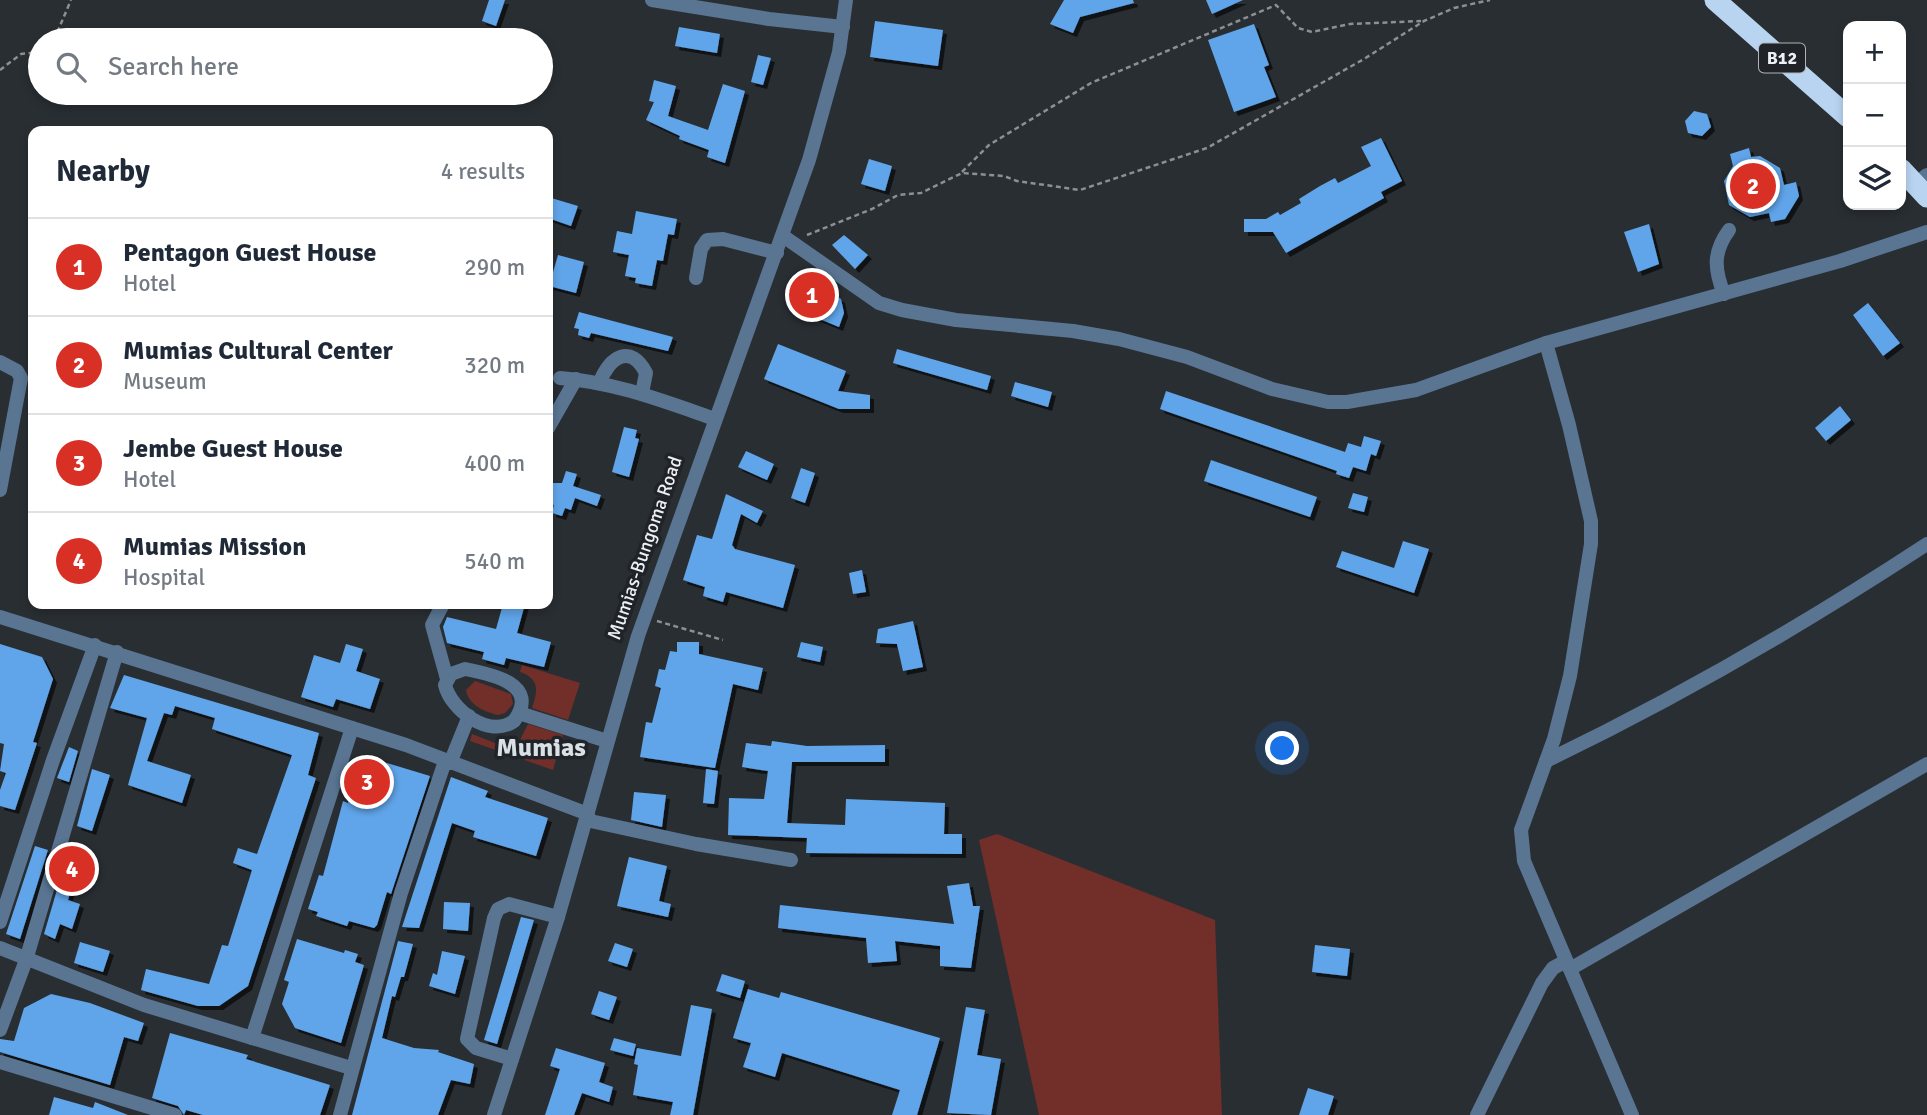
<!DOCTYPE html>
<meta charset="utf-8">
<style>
:root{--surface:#fff;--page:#f2f2f3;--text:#1f2937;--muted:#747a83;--line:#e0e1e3;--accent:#d93025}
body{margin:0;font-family:Signika,sans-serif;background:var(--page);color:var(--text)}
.controls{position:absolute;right:21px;top:21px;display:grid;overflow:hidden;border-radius:14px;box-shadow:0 4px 10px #0003}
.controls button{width:63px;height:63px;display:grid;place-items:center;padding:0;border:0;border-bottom:2px solid var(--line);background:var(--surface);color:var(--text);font:35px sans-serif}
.you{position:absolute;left:1283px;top:749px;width:24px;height:24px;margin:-18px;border:5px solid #fff;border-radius:50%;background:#1a73e8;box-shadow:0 0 0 10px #1a73e833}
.badge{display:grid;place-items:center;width:46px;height:46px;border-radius:50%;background:var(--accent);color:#fff;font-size:23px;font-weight:700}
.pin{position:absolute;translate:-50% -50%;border:4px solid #fff;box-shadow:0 2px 7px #0006}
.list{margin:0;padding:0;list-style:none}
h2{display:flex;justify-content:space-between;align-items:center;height:91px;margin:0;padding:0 28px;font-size:30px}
h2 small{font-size:23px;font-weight:400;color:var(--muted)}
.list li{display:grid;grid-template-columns:46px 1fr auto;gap:21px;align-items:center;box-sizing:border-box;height:98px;padding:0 28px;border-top:2px solid var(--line)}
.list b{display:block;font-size:26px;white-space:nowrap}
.list p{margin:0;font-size:23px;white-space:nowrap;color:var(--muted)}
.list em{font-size:23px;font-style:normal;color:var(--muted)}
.icon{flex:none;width:38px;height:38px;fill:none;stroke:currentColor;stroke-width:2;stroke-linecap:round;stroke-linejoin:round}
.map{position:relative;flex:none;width:1927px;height:1115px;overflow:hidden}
.search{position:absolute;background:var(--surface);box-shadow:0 4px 10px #0003;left:28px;top:28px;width:525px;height:77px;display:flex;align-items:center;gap:18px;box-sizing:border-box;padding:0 24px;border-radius:38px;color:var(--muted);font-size:26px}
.panel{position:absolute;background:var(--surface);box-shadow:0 4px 10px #0003;left:28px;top:126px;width:525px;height:483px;border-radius:14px}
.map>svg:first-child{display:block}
</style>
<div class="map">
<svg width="1927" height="1115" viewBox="0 0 1927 1115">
<defs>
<filter id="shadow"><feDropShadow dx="4" dy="4" stdDeviation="0" flood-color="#0009"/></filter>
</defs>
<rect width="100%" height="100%" fill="#292e33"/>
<g fill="#722e29">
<path d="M522,665L580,683L568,720L532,708C538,691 540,679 520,672Z"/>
<path d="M475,681L511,694L513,704L505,713L498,715C485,712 468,705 466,690Z"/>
<path d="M528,724L563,735L553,770L470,741L472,734L495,743L519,742Z"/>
<path d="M997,834L1215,920L1222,1115H1039L979,840Z"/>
</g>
<g fill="#60a5ea" filter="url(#shadow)">
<path d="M489,0H505L496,26L482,21Z"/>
<path d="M1064,0H1133L1134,3L1080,17L1073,33L1050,24Z"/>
<path d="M1206,0H1243L1212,14Z"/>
<path d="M875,21L943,30L938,66L870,57Z"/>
<path d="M1254,24L1269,65L1264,67L1276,97L1234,112L1208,40Z"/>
<path d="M679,27L720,34L717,53L675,46Z"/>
<path d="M758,55L771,58L763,85L751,82Z"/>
<path d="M654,80L676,86L668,116L708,130L723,84L745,91L725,163L707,157L709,150L679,139L680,136L646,120L654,102L649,101Z"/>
<path d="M1694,111L1707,114L1711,127L1702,136L1688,133L1685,121Z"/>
<path d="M1381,138L1402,181L1381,192L1384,198L1286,253L1273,232H1244V219H1266L1278,212L1280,215L1301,203L1299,199L1320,186L1335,178L1338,183L1371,166L1361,147Z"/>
<path d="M1749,148L1751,157L1760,156L1780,168L1784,185L1796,182L1799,196L1785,219L1771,222L1769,213L1750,217L1729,205L1724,181L1733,166L1730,154Z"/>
<path d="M869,159L892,166L885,191L861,184Z"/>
<path d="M548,197L578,206L571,226L548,218Z"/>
<path d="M636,211L677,219L674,235L668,234L663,261L657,260L652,286L635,283L636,278L625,276L629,255L613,252L617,231L632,234Z"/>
<path d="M1649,224L1659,264L1638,272L1624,232Z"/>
<path d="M844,235L868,255L855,269L832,245Z"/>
<path d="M558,255L584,262L576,293L549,286Z"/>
<path d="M802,273L841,299L844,313L839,327L788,306Z"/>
<path d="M1868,303L1900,343L1883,356L1853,315Z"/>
<path d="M579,312L673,337L668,351L591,333L589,338L578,335L579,329L574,328Z"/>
<path d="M778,344L846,371L838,391L870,395V409H839L764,379Z"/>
<path d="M897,349L991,376L987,390L893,363Z"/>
<path d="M1015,382L1052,392L1048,407L1011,396Z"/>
<path d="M1166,391L1345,452L1348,443L1361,447L1364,436L1381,441L1376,456L1371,454L1366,471L1353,467L1349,478L1336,474L1337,471L1160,409Z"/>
<path d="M1840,406L1851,420L1826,441L1815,428Z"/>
<path d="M624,427L637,430L635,438L639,439L629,477L612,472Z"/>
<path d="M746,451L774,464L767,480L738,467Z"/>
<path d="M1211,460L1317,497L1310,517L1204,481Z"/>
<path d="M801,468L815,473L805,503L791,498Z"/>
<path d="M566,471L577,474L573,486L601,495L597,506L575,498L571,510L565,508L562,516L552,513L554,505L548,503V483H562Z"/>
<path d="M1353,493L1368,497L1364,512L1348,508Z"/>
<path d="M726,494L763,511L757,523L741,514L732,545L735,549L795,565L783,608L726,592L723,602L703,596L705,587L683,580L697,535L712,539Z"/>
<path d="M1403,541L1429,549L1414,593L1336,567L1342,551L1394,568Z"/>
<path d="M862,570L866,592L853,594L849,573Z"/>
<path d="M503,604H525L517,633L551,642L544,667L506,658L504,665L482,659L484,652L447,643L443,627L447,617L496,629Z"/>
<path d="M913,621L923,667L903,671L897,644L876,643L878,629Z"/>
<path d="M677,642H699V654L763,668L758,690L733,684L715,768L640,757L646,722L652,723L661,688L655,686L659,669L665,670L670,651L677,652Z"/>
<path d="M801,642L823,647L820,662L797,657Z"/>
<path d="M0,644L42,657L53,679L33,742L37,743L15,810L0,806V790L6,773L0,771L4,744L0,743Z"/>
<path d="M346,644L363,649L356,671L380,679L370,709L336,699L333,707L301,697L314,655L340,663Z"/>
<path d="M124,675L319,733L308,775L316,778L248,986L219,1006H198L141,990L146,969L209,984L222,945L228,946L252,870L233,863L238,848L257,854L292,755L212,729L215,718L175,706L172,715L164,713L147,761L191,775L182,803L128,785L147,718L110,708Z"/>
<path d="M772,741L807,746L885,745V762H792L787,823L845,825L846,799L945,803L944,834H962V854L806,853L807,838L728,835L729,798L764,799L768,771L742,767L746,743L771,746Z"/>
<path d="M69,747L78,751L69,782L57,778Z"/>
<path d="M387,763L430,776L391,894L387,892L377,925L374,928L349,921L347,926L316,916L318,912L308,909L319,875L323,876L343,801L348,803L355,780L377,764L386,766Z"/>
<path d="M92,769L110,775L92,831L77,826Z"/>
<path d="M706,769L718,771L714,804L703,803Z"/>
<path d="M451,777L488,791L485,797L548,818L536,856L473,837L475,831L452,823L419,928L402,927Z"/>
<path d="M634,792L666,795L662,827L631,820Z"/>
<path d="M35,846L48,850L20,939L6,934Z"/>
<path d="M629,857L667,866L659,901L671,904L668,917L617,906Z"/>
<path d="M66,859L79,863L68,900L80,904L72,929L60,924L55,939L44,934Z"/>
<path d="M969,883L973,906H980L971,968L940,966V946L895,941L897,961L868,963L866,938L778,928L780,905L954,924L947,886Z"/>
<path d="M444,902L470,903L468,931L443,929Z"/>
<path d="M521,917L534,920L497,1044L484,1040Z"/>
<path d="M297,939L344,953L345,950L358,954L355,962L364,965L341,1043L295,1028L282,1004L289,982L284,980Z"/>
<path d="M398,941L413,944L404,977H401L395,997L392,996L382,1038L414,1048L439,1050L438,1052L474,1064L470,1084L451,1080L438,1115H352Z"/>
<path d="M80,942L110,951L103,972L74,963Z"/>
<path d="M615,943L633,949L627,967L608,961Z"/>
<path d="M1315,945L1350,949L1347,976L1312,972Z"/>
<path d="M442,951L465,956L455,994L429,986L433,973L437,975Z"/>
<path d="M722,974L745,981L740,998L716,991Z"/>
<path d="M748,989L779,998L781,992L940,1038L917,1115H892L900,1090L782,1053L775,1077L743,1067L751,1043L733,1038Z"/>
<path d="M599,991L617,997L609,1020L591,1014Z"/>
<path d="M51,994L90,1003L144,1023L138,1041L124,1037L110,1085L0,1052V1039L14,1041L24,1008Z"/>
<path d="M691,1005L712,1009L693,1115H670L673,1102L633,1095L638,1065L634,1064L637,1048L681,1056Z"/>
<path d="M966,1007L985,1010L977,1055L1001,1059L991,1115L947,1113Z"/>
<path d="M170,1033L248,1055L246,1059L330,1085L320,1115H203L186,1110L184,1115L178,1106L152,1098Z"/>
<path d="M614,1038L636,1044L633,1056L610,1050Z"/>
<path d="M556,1048L605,1063L599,1082L613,1087L609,1102L582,1093L574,1115H545L560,1069L550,1066Z"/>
<path d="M1308,1088L1334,1096L1328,1115H1299Z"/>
<path d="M54,1097L93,1108L95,1102L128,1115H49Z"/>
</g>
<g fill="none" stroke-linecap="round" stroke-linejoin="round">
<g stroke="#8c9094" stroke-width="2.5" stroke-dasharray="5 3.5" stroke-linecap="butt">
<path d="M54,40L71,0"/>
<path d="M0,70L21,54L40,52"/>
<path d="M962,172L989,145L1091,83L1276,5L1298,28L1312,32L1350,24L1421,21"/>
<path d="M807,235L872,209L898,195L921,193L962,173L1004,176L1017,181L1080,190L1207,148L1364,59L1424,21L1454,8L1490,0"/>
<path d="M657,621L723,640"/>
</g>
<g stroke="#597592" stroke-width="14">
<path d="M652,0L769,19L843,27"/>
<path d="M1916,184L1927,175"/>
<path d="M783,236L879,303L902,310L956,320L1073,331L1119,339L1187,357L1272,389L1328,402H1347L1416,390L1546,343L1840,261L1927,232"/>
<path d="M696,278L701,249L707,240L723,239L777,253"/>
<path d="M1724,294C1714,269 1713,252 1729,230"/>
<path d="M1546,343L1569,425L1591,521V544L1570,676L1554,739L1521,830L1524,861L1632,1115"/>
<path d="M0,362L17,371L21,378L0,490"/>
<path d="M560,378C614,382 663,401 715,419"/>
<path d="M600,382C609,357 631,343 646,373L642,393"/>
<path d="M548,428L576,379"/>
<path d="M443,604L432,625L447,679"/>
<path d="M0,617L406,745L588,814"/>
<path d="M465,669C491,674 541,684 514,721C489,739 451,710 445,685L451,674Z"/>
<path d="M519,713L607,741"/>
<path d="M1546,761C1677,698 1805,624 1927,544"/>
<path d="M450,763L469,716"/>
<path d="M586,820L696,844L791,860"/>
<path d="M0,922L53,760L95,645"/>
<path d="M0,948L144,1005L351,1068"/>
<path d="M1570,969L1927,764"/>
<path d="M0,1030L26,960L117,652"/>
<path d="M252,1038L352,728"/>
<path d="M512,1059L476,1048L467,1039L494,918L498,909L509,904L558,917"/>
<path d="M0,1062L175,1115"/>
<path d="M340,1115L401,893L445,761"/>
<path d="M494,1115L558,917L638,636L809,160L839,52L846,0"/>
<path d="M1477,1115L1542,983L1553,968L1566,961"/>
</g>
<g stroke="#b9d4f1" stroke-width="21">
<path d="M1715,0L1848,117"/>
<path d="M1901,169L1927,197"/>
</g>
</g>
<g text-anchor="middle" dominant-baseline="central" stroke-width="7" stroke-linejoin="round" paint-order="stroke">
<rect fill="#202429" stroke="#b0b3b7" stroke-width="2" x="1759" y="43.5" width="46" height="29" rx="5"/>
<g font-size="18" font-weight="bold" fill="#edf0f4">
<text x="1782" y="58">B12</text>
</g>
<g font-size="19" fill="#edf0f4" stroke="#202429">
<text transform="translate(645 548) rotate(-71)">Mumias-Bungoma Road</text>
</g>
<g font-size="26" font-weight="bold" fill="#d9e0e6" stroke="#202429">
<text x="541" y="748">Mumias</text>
</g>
</g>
</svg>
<div class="controls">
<button>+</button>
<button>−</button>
<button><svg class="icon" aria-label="layers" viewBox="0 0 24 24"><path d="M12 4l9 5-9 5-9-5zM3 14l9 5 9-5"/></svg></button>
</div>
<div class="you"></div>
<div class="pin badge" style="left:812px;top:295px">1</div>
<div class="pin badge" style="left:1753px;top:186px">2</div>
<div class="pin badge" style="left:367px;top:782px">3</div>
<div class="pin badge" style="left:72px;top:869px">4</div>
<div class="search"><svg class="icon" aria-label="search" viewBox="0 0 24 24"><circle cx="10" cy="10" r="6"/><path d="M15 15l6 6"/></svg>Search here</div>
<section class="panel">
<h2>Nearby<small>4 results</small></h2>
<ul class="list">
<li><span class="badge">1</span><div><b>Pentagon Guest House</b><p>Hotel</p></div><em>290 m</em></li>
<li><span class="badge">2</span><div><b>Mumias Cultural Center</b><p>Museum</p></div><em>320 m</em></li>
<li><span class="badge">3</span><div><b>Jembe Guest House</b><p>Hotel</p></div><em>400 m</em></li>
<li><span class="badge">4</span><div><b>Mumias Mission</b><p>Hospital</p></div><em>540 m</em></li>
</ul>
</section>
</div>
